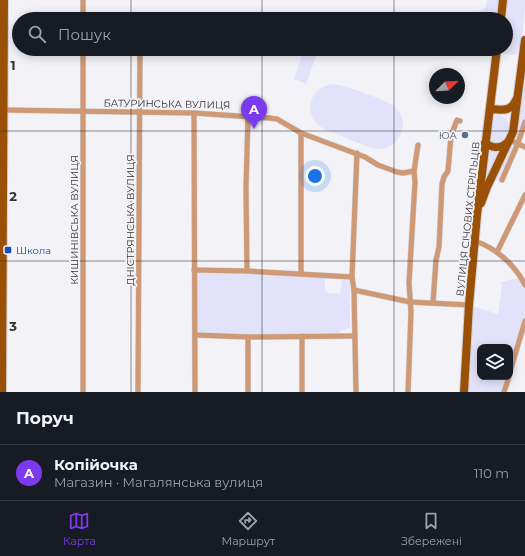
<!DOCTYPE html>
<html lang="uk">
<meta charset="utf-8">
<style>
:root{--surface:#171b24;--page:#20242c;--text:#f1f3f6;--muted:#9ea1a6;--line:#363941;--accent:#7c3aed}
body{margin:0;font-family:Montserrat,sans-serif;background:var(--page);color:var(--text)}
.controls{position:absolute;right:12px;bottom:12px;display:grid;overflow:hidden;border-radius:8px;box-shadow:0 2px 10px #0003}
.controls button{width:36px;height:36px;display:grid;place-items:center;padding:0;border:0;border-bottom:1px solid var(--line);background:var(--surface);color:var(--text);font:20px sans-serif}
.compass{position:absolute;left:429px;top:68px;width:36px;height:36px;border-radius:50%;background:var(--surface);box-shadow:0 2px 10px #0003;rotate:66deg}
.you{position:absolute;left:315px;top:176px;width:14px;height:14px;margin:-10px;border:3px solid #fff;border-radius:50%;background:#1a73e8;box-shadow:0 0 0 6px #1a73e833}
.badge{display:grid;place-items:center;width:26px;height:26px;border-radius:50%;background:var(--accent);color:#fff;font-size:13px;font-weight:700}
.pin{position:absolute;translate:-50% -33px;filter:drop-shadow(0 1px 2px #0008)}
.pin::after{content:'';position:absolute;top:21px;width:14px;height:12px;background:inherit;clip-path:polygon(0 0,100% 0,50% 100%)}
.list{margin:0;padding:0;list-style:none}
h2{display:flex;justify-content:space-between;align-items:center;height:52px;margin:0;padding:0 16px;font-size:17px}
h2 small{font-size:13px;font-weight:400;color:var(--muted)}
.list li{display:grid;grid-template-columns:26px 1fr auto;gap:12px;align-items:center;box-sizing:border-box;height:56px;padding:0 16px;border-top:1px solid var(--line)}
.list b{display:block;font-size:15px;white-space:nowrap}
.list p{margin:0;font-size:13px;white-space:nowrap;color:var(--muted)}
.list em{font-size:13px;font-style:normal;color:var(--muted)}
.icon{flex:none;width:22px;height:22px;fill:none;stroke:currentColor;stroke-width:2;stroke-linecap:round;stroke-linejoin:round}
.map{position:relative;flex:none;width:525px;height:392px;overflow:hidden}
.search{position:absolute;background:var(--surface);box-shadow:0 2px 10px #0003;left:12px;right:12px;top:12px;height:44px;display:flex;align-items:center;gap:10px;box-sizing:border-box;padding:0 14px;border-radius:22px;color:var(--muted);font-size:15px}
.sheet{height:108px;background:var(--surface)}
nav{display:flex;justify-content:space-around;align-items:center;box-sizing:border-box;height:56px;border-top:1px solid var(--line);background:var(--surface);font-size:11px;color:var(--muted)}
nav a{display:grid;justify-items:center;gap:2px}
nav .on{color:var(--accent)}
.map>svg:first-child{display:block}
</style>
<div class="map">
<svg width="525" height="392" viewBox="0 0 525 392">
<rect width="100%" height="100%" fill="#f3f3f7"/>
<g fill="#e3e2fb">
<path d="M487,0H503L501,19H465L485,8Z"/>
<path d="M507,0H525C525,12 523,46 516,55L503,54L504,49H506Z"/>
<path d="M303,52L316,56L306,84L294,79Z"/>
<path d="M525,70V131L518,148L501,182L492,178L510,140Z"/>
<path d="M332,84C343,84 387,100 395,107C412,122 400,149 378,149C370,149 335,133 324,129C302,117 308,87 332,84Z"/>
<path d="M497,115C514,116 513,139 497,144L490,141L493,117Z"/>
<path d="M490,150H500L486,181L485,180L489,151Z"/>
<path d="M194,269L325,275V289L328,293L340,294L342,280H349L350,282V328L340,331V336L195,335Z"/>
<path d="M518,278L522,280L525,287V321L510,372V347H480V377H508L504,392H464L469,305L498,314L502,286L501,282Z"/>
</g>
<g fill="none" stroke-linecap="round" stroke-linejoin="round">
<g stroke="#d0d0d4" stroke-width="6">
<g id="street">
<path d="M83,0V19"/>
<path d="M83,14L97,19"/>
<path d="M4,110L194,113L269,118L277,119L301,133L365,157L378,165L397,172L403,173L414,171"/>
<path d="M194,113L195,392"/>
<path d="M510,140L525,147"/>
<path d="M502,180L518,143L525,122"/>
<path d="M475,241C496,248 515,265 525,285"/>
<path d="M497,252L525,195"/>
<path d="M194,270L247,271L352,277"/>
<path d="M247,271L246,188L248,116"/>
<path d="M301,274V133"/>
<path d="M354,290L410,302L469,305"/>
<path d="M433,303L436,260L439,247L442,184L444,177L448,171L450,147L451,136L457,120L460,121"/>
<path d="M195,335L248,337L354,336"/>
<path d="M510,372L525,321"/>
<path d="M83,392V49"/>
<path d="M138,392L140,49"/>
<path d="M248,392V337"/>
<path d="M302,392V336"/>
<path d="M356,392L354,290L352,277L357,153"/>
<path d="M408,392L411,312L409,283L415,182L414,171L418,145"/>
<path d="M504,392L509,377"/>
</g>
</g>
<g stroke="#d0d0d4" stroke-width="10">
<g id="primary">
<path d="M501,19L503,0"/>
<path d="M490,109C502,110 511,112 516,100"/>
<path d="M485,143C494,149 501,149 509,141"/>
<path d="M481,203L487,187L513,132L525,40"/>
<path d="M2,392L4,0"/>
<path d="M464,392L469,305L477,215L497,49"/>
</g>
</g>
<use href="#street" stroke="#ce9974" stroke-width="5"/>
<use href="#primary" stroke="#9a5107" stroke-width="8"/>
</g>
<path fill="none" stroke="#323133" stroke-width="1" stroke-opacity="0.55" d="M131,0V19M262,0V19M394,0V19M131,49V392M262,49V392M394,49V392M0,131H525M0,261H525"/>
<circle fill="#5c6f8a" stroke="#f3f3f7" stroke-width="1.5" cx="465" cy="135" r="4"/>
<rect fill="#1a4fb4" stroke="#f3f3f7" stroke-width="1.5" x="4" y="246" width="8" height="8" rx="2"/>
<g text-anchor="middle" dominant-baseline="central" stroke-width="3.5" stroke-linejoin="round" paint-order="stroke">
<g font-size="10" fill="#323133" stroke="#f3f3f7">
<text transform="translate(167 104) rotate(1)">БАТУРИНСЬКА ВУЛИЦЯ</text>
<text transform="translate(468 219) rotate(-84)">ВУЛИЦЯ СІЧОВИХ СТРІЛЬЦІВ</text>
<text transform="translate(74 220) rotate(-90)">КИШИНІВСЬКА ВУЛИЦЯ</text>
<text transform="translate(130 220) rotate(-90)">ДНІСТРЯНСЬКА ВУЛИЦЯ</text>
</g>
<g font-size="10" fill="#4e5e75" stroke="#f3f3f7" text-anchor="end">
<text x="457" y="135">ЮА</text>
</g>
<g font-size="10" fill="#164399" stroke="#f3f3f7" text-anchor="start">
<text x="16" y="250">Школа</text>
</g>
</g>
<g font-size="13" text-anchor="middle" font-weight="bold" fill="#323133" stroke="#f3f3f7" stroke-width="3.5" stroke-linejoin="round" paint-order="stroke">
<text x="13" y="70">1</text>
<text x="13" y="201">2</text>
<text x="13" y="331">3</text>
</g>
</svg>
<div class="controls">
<button><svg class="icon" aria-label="layers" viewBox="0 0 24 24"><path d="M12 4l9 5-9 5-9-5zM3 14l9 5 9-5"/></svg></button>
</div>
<svg class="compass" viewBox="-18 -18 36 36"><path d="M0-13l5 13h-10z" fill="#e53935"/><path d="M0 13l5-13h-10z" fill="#9ea1a6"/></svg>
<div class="you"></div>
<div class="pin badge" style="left:254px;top:129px">A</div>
<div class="search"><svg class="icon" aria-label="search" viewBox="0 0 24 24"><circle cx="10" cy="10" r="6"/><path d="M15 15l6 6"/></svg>Пошук</div>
</div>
<section class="sheet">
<h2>Поруч<small></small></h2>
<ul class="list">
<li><span class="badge">A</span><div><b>Копійочка</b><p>Магазин · Магалянська вулиця</p></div><em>110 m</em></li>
</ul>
</section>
<nav>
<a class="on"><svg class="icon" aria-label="map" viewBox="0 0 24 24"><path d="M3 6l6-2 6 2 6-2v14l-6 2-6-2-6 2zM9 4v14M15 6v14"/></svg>Карта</a>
<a><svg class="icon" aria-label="directions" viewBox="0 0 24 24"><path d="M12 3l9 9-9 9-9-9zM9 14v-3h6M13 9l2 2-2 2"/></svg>Маршрут</a>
<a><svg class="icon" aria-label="saved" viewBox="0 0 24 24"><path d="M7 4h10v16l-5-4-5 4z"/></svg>Збережені</a>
</nav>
